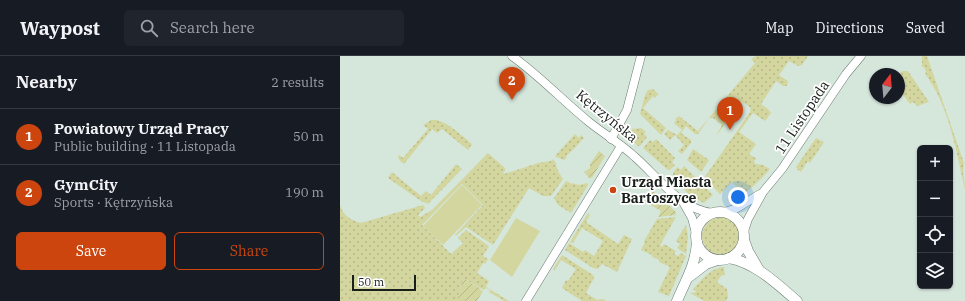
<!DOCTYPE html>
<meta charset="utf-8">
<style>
:root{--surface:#171b24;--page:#20242c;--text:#f1f3f6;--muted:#9ea1a6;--line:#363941;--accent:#cc450f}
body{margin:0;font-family:"IBM Plex Serif",serif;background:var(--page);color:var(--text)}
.controls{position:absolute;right:12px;bottom:12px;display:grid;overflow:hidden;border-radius:6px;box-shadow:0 1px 3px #0004}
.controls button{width:36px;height:36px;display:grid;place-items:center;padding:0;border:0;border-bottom:1px solid var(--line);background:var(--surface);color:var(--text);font:20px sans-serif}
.compass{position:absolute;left:529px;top:12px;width:36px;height:36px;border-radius:50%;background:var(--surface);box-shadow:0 1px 3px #0004;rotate:16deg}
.scale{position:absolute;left:12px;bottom:10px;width:64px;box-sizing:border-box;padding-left:4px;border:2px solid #191f1b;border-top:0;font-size:11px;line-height:14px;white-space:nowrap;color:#191f1b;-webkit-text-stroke:3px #fff;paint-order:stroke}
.you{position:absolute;left:398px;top:141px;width:14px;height:14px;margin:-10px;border:3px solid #fff;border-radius:50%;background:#1a73e8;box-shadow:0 0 0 6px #1a73e833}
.badge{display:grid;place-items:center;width:26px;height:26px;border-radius:50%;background:var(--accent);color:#fff;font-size:13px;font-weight:700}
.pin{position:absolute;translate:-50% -33px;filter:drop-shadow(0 1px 2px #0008)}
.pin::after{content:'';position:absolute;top:21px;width:14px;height:12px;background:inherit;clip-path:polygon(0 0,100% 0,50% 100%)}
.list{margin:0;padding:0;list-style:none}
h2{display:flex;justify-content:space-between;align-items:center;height:52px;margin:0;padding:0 16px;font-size:17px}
h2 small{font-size:13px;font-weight:400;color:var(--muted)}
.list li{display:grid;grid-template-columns:26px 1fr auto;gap:12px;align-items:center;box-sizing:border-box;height:56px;padding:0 16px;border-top:1px solid var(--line)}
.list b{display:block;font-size:15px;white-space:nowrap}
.list p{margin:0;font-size:13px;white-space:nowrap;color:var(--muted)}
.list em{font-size:13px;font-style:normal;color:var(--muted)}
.actions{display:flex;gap:8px;padding:12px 16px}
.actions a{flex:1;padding:9px 0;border:1px solid var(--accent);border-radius:6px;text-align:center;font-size:14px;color:var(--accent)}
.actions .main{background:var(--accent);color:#fff}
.icon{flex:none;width:22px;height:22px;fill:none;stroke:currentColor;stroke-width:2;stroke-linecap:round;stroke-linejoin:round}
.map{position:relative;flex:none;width:625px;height:245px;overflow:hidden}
header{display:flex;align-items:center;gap:24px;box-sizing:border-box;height:56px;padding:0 20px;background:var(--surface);border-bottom:1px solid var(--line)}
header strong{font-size:19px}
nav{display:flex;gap:22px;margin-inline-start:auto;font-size:14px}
.search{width:280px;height:36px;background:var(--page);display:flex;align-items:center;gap:10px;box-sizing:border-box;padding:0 14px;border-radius:6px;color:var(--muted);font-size:15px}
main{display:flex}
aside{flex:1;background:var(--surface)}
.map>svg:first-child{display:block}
</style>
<header>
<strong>Waypost</strong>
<div class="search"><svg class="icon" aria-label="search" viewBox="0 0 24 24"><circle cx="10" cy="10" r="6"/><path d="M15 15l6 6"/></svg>Search here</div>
<nav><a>Map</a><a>Directions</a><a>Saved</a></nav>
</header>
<main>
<aside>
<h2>Nearby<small>2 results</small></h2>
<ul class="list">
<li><span class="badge">1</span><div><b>Powiatowy Urząd Pracy</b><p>Public building · 11 Listopada</p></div><em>50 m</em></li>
<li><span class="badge">2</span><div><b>GymCity</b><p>Sports · Kętrzyńska</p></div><em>190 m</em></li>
</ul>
<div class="actions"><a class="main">Save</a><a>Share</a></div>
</aside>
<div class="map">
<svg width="625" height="245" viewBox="0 0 625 245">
<defs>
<pattern id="grass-dots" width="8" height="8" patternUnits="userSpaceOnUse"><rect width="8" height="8" fill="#d4d6a0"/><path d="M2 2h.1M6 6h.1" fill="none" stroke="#b5b789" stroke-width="1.8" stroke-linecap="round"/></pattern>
<pattern id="garden-furrows" width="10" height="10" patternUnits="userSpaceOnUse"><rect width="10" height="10" fill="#d4d6a0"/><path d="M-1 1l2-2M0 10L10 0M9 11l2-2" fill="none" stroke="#b5b789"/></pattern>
</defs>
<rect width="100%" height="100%" fill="#d5e6db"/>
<g fill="url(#grass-dots)">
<path d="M416,0H468L462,9L458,10L449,5L439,19L448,25L447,30H443L436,25L421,48L428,53L431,57L426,64L425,65L413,57L399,76L416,88L409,98L417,103L414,104L415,108L423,109L430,113C423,122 399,145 389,146L387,144L398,132L392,126L380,138L364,122L411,55L410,54L411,52L401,45L389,61L383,58L380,62L386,67L376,80L382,69L373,62H369L358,78H355L346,70L341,77L351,84V87L342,98L338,95L344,89L335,79L330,84L324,78L328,74L337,79L342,74L334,67L336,64L335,63L339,60L358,75L415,7L411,3Z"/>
<path d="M582,0H587L624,107C622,116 625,124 625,134C618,102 612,69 598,39C594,31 589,24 585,17L586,16L584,11H582Z"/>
<path d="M562,15H568L589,46L577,50L573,46L570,48L560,35L565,31L562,28L559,31L561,27L559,25V18Z"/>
<path d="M313,33L318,38L315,42L313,40L303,52L326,72L321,79L300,58L305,39L308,34Z"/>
<path d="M91,64C104,62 122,80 132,88L128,94L102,73L97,77L92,73L64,108L59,104L58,100L59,99L63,102L88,73L83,69Z"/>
<path d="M301,72L306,76L304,78L307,81L300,90H298L291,84L290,77L292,73Z"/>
<path d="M235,78L239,82L241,79L244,82C237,89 235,93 227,99L225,104L216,101L215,100Z"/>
<path d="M476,82L484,86L470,107L468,105L461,116L457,113L456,111Z"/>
<path d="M316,83L335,102L332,106L335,109L331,113L328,114L303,92L310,84L313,86Z"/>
<path d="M353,93L369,104L361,116L347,104Z"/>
<path d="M148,97L165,112V115L163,116L164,118L198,107L211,105L213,103L216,107C216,113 220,118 223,123L211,140H203L189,132L153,189L126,171L116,180L115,179L143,149L122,128L82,169L111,198L123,187L118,182L126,174L149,190L143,200L148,203L145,208L143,207L137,217L149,225L146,231L169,245H164L149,236L150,234L146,232L144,234L123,222L117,245H0V149C3,160 11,164 21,167L83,149L85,152L78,159L80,161L92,154Z"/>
<path d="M116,108L122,113L88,148L81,145L48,122L52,116L81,140L86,135L91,139Z"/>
<path d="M344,110L373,139L364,147L349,139L333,120V117L337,111L341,114Z"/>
<path d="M226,125L232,128V127L239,129L247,127L248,129L231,157L218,149L214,142Z"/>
<path d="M248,157L250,159L246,166L278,188L284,179L292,183L277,216L262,208L258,213L253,212L225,194L229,187L243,196L245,194L254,200L263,185L242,172L233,187L230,186Z"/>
<path d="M336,161L320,189L322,191L324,188L336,195L334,198L338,200L341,197L346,200L329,240L318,236L330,211L319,206V204L311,200L312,199L301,194L305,186L304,185L317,163Z"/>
<circle cx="381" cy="180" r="19"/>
<path d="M346,169L348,181L346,198L337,192L340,188L336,185Z"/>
<path d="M222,199L253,219L254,222L246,237L257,244L262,243L267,245H242L222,232L226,224L228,225L236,213L221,204L215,214L213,213Z"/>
<path d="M384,211L385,219L381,220L377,226L387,233L388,241L386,245H364L350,237L357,236L353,233C362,224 370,212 384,211Z"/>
</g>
<g fill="url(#garden-furrows)">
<path d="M259,95L265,100L252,122H249L244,116L250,112V108Z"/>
<path d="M313,135L336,156V159L318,161L321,155L304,145Z"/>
<path d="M123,222L141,233L140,234L143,235L137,245H117Z"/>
</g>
<g fill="#d4d6a0">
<path d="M122,129L142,149L103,189L83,170Z"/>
<path d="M176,162L200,175L172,221L150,204Z"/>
</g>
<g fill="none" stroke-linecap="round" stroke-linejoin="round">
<g stroke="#6c7c72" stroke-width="9">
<g id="minor">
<path d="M172,0C200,20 223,45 249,66C264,78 281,88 295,101C318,121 339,153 373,157"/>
<path d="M271,83L287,54L301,0"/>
<path d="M343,146L352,162L356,177"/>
<path d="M385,156L397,152L420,138"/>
<path d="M404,175L408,163L423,136L442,113L506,18L521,0"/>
<path d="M186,245L281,90"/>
</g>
</g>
<g stroke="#6c7c72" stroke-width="11">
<g id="tertiary">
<circle cx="380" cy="180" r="24"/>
<path d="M404,184L408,195L419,214"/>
<path d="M389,202C416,207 437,228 457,245"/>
<path d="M349,221L366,208L377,204"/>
<path d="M337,245C346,223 355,211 357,186"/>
</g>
</g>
<use href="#minor" stroke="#fff" stroke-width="8"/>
<use href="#tertiary" stroke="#fff" stroke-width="10"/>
</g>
<circle fill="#cc450f" stroke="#fff" stroke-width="1.5" cx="273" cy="134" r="4"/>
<g text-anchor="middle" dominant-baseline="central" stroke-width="3.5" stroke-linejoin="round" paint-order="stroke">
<g font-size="14" fill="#191f1b" stroke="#fff">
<text transform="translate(267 60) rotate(39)">Kętrzyńska</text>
<text transform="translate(462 61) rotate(-56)">11 Listopada</text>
</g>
<g font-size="14" font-weight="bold" fill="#191f1b" stroke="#fff" text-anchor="start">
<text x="281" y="126">Urząd Miasta<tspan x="281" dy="16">Bartoszyce</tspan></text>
</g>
</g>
</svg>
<div class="controls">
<button>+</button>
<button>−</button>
<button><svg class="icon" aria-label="locate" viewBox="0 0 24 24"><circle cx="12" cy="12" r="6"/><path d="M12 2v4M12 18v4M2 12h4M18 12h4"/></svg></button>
<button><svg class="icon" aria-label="layers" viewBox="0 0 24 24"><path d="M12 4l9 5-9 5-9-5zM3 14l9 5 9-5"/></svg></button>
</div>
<svg class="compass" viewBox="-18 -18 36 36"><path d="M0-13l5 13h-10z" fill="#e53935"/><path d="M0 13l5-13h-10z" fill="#9ea1a6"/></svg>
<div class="scale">50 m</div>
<div class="you"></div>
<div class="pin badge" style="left:390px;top:74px">1</div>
<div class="pin badge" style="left:172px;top:44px">2</div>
</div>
</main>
